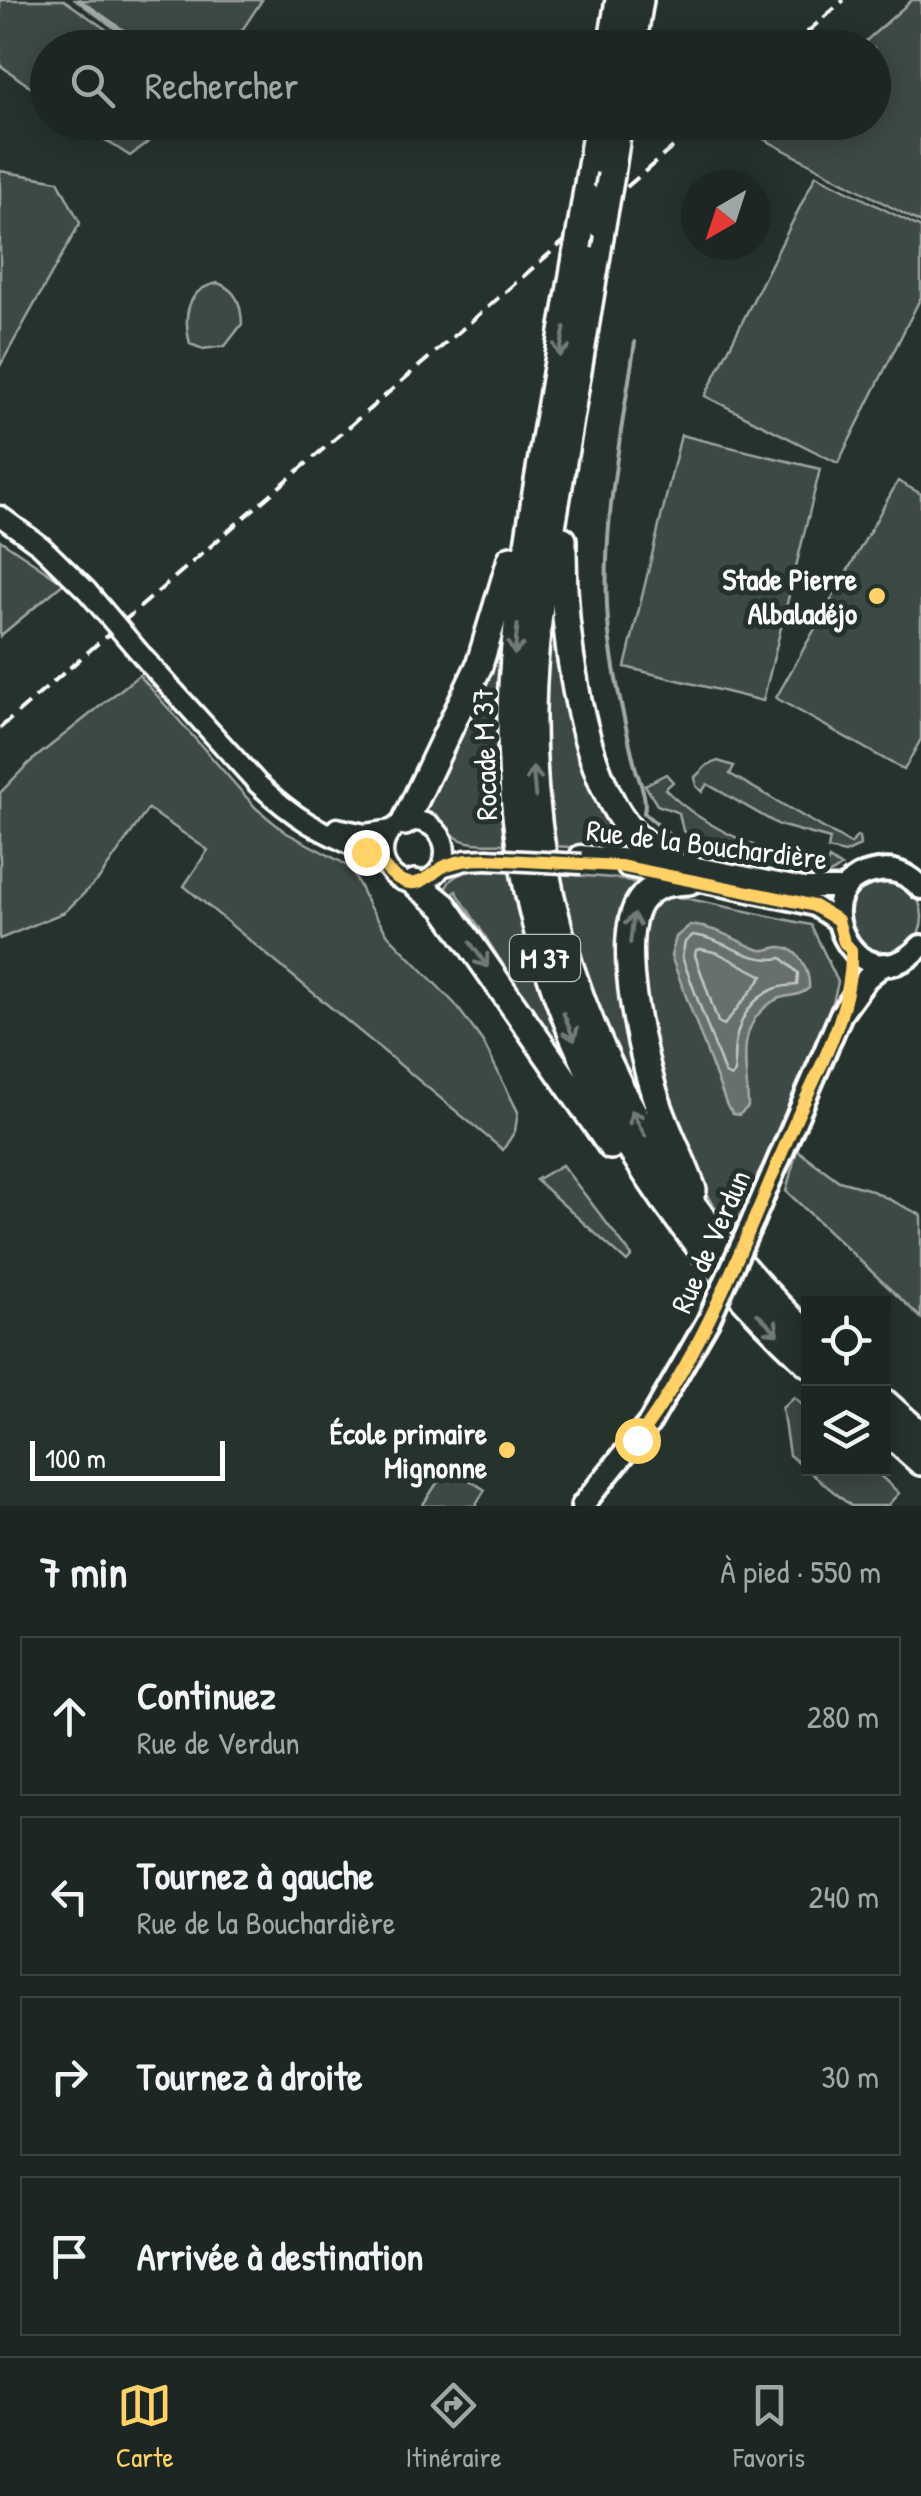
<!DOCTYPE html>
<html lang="fr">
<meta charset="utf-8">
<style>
:root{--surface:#1c2622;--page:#29322f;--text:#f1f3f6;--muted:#a0a5a5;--line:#3a4340;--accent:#ffd166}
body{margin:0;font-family:"Patrick Hand",sans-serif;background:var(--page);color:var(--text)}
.controls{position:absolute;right:30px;bottom:30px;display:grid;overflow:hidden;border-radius:0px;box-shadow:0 5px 25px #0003}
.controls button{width:90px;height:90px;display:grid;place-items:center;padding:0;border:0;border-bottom:2px solid var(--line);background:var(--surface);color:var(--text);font:50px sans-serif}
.compass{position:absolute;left:681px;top:170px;width:90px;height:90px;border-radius:50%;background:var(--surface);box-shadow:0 5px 25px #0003;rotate:219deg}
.scale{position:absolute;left:30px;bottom:25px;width:195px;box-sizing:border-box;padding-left:10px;border:5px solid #fff;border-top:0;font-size:28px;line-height:35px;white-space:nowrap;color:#fff;-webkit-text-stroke:8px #26332d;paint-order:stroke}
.stop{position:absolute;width:30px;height:30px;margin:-22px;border:8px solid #ffd166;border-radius:50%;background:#fff}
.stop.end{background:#ffd166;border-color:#fff;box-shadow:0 2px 10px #0008}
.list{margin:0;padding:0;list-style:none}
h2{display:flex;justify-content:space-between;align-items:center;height:130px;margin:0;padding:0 40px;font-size:42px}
h2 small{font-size:32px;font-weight:400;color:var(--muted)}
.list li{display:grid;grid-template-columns:65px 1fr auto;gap:30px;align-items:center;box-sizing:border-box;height:160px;margin:0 20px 20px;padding:0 20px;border:2px solid var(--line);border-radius:0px}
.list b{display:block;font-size:38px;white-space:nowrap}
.list p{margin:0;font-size:32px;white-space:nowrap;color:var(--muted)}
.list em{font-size:32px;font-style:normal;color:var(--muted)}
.icon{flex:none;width:55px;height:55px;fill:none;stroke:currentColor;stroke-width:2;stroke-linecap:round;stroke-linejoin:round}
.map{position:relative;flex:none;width:921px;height:1506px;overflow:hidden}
.search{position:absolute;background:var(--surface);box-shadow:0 5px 25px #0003;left:30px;right:30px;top:30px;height:110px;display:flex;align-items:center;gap:25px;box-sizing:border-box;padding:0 35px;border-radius:55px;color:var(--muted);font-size:38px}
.sheet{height:850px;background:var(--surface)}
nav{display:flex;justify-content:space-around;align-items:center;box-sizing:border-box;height:140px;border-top:2px solid var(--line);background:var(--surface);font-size:28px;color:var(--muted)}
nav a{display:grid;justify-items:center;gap:5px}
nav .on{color:var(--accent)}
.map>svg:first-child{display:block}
</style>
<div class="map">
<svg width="921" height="1506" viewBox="0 0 921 1506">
<rect width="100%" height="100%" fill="#26332d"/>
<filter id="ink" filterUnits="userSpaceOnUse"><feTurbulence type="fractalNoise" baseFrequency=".01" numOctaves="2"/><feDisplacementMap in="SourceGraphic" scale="20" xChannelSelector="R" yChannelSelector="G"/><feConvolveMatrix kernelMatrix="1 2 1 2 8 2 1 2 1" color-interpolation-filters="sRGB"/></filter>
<g filter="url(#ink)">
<g fill="#3e4944" stroke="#9ea4a2" stroke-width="2.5">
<path d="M0,0H64L127,44L125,47L48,48L47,99L0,65Z"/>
<path d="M76,0H262L231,47L128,48L132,41Z"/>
<path d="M912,0H921V223L760,137L776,123L874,122V48L859,47Z"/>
<path d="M79,123H173L130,156Z"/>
<path d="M0,171L58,181L80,223L0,366Z"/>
<path d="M816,175L921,228V297L838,463L705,396Z"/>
<path d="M218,283C238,291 241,305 242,324L225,346L203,349L190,344C183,316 186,289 218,283Z"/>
<path d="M681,435L820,469L763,701L625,667Z"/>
<path d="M898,481L921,494V739L904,770L776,698Z"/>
<path d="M0,540L64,583L0,636Z"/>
<path d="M554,587L628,838L633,851L554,846C545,759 543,675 554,587Z"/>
<path d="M501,635L504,639L499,738L508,844C493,843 468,846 456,837C443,825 440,818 423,809L460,738Z"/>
<path d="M139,675L256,808L285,832L345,864L353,872L369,906L388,935L455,1004L483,1042L518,1112L515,1131L503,1150L184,886L208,850L148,809L99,879L65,912L0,939V793L29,763Z"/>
<path d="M718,761L734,766L730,774L851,844L857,836L859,837L860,846L845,853L828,849L830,839L779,825L707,784L702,792L696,786L695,777L707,765Z"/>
<path d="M666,774L673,782L665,789C707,832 769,853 825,869L829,859L841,867C834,872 828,876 819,876C804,875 789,864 774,860C743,852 711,849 683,831L679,813L657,805L645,785Z"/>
<path d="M477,870L512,871C529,944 548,1010 577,1080L456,891L450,898L446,891C447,876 464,872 477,870Z"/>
<path d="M558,874L614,878L643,884L633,903L660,1134L617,1058L591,994Z"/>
<circle cx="885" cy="917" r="37"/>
<path d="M658,896L685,898L811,925L838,982L831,1011L733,1231C678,1168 629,1012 639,928C640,917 651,905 658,896Z"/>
<path d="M797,1150L839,1181L868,1189L921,1215V1318L786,1191Z"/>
<path d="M562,1165L632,1256L627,1262L536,1180Z"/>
<path d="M794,1397L808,1410V1468L873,1469L899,1493L887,1506H851L789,1455L782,1408Z"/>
<path d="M448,1466L485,1490L475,1506H422Z"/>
</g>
<path fill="#67706c" stroke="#a4a9a7" stroke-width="2.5" d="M690,925C719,928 732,939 757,949C766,953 771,947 780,947C799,947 810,972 809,988C797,999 784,993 772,1002C733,1028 748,1069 748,1107L739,1115L733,1114L727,1106L671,956L676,937Z"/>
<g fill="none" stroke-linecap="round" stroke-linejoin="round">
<g stroke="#c2c6c4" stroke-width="2.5">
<path d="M693,935C727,939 747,964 782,958L798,973L797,985C789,986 781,986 774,989C741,1003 731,1040 735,1072L731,1077L725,1074L682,957L685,942Z"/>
<path d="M701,949L718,953L763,976L724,1025L718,1022L695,955L696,950Z"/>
</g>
<g stroke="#a4a9a7" stroke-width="4">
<path d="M79,0L135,39"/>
<path d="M635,342C621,436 599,538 609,633C614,677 624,719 634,762C638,781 648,794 644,813L673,838"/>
<path d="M673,838L687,845L735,855"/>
</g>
<g stroke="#fff" stroke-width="25">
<g id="tertiary">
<path d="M0,516L41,546L87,591"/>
<path d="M151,666L258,784C273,798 290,812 308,823C333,838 361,847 385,865"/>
<circle cx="414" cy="852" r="31"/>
<path d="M337,828L365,834L392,830"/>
<path d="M580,855L672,862L804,888H847"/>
<path d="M441,867L466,860L487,859"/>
<path d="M627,867L798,902L814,906L837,921"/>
</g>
</g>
<g stroke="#fff" stroke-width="28">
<g id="secondary">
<path d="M921,888C910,876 896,868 879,871C794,881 858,1013 921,946"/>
<path d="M753,1220L841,1014L867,978L884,964"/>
<path d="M582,1506L650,1422L708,1321"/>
</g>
</g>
<g stroke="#fff" stroke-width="32">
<g id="trunk">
<path d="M611,48L619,0"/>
<path d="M632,48L640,0"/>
<path d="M611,175L619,122"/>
<path d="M586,196L598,122"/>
<path d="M602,225C588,312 573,399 559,486C546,560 533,635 532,711C529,955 633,1169 808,1335"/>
<path d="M578,246C563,330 549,415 535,499C524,569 513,639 511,709C507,971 620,1188 808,1363"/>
<path d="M563,540C562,623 577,762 629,829C640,843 657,852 672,862"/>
<path d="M405,822L479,666L511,559"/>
<path d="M689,881C670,882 654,883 641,900C613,936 643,1062 658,1104C668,1134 683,1161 693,1190"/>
<path d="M415,883L444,906L611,1146"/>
<path d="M884,1402L921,1435"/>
<path d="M884,1429L921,1462"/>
</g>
</g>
<use href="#tertiary" stroke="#26332d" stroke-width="18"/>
<use href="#secondary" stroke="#26332d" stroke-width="20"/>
<use href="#trunk" stroke="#26332d" stroke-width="25"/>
<g stroke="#fff" stroke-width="4" stroke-dasharray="15 8" stroke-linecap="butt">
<path d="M789,48L844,0"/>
<path d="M0,728L702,122"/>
</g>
<g stroke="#fff" stroke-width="25" stroke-linecap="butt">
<g id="tertiary-bridge">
<path d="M87,591L151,666"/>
<path d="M487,859L582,864"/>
</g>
</g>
<g stroke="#fff" stroke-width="28" stroke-linecap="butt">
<path id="secondary-bridge" d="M708,1321L753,1220"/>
</g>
<g stroke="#fff" stroke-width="32" stroke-linecap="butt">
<g id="trunk-bridge">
<path d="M602,225L611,175"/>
<path d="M578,246L586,196"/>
</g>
</g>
<use href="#tertiary-bridge" stroke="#26332d" stroke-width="18"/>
<use href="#secondary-bridge" stroke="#26332d" stroke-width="20"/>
<use href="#trunk-bridge" stroke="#26332d" stroke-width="25"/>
</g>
<defs><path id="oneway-shaft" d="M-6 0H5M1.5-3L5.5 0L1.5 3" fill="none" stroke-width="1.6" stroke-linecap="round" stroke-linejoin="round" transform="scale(2.5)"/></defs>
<g stroke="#727a76">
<use href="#oneway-shaft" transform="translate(562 342) rotate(100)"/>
<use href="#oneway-shaft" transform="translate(516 640) rotate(96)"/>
<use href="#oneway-shaft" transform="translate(534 782) rotate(-95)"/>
<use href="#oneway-shaft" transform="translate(632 928) rotate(-83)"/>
<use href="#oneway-shaft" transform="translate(479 955) rotate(55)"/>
<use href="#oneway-shaft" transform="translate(569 1027) rotate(68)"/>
<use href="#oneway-shaft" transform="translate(638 1123) rotate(-119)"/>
<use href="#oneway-shaft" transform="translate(768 1324) rotate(44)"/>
</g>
</g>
<g fill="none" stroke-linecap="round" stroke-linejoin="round" filter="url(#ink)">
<path stroke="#ffd166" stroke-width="12" d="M366,852C379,859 386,871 397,878C420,893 430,872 447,865C460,860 473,859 487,859L620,866L798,902L814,906L838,920L844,942L851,950C853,1013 816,1073 791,1131C746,1236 706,1348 637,1440"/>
</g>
<g fill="#ffd166" stroke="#26332d" stroke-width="4">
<circle cx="877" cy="596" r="10"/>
<circle cx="507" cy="1450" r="10"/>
</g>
<g text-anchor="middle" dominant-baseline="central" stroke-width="10" stroke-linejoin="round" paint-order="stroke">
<rect fill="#26332d" stroke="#bec2c0" stroke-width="2.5" x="510" y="935" width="70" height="46" rx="8"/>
<g font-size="28" font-weight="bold" fill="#fff">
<text x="545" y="958">M 37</text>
</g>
<g font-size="30" font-weight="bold" fill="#fff" stroke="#26332d" text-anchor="end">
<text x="857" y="579">Stade Pierre<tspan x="857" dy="34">Albaladéjo</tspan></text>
<text x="487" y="1433">École primaire<tspan x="487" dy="34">Mignonne</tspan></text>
</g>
<g font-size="30" fill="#fff" stroke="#26332d">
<text transform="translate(484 754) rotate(-92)">Rocade M 37</text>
<text transform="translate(707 844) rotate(7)">Rue de la Bouchardière</text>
<text transform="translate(710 1241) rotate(-66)">Rue de Verdun</text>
</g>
</g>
</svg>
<div class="controls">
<button><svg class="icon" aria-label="locate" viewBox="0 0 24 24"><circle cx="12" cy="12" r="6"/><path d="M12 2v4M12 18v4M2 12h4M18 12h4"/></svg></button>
<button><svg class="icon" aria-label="layers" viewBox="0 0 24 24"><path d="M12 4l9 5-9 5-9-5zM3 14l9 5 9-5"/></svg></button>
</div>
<svg class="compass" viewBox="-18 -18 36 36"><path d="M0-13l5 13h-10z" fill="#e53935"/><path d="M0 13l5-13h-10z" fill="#a0a5a5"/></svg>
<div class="scale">100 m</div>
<div class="stop" style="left:637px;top:1440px"></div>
<div class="stop end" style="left:366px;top:852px"></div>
<div class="search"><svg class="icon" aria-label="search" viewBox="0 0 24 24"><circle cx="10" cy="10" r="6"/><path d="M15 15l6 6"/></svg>Rechercher</div>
</div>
<section class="sheet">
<h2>7 min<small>À pied · 550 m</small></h2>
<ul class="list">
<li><svg class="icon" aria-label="ahead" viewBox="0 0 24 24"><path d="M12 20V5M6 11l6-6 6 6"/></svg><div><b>Continuez</b><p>Rue de Verdun</p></div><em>280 m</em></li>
<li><svg class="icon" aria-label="left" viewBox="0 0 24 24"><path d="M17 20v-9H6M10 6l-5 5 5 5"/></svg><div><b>Tournez à gauche</b><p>Rue de la Bouchardière</p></div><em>240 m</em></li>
<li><svg class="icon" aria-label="right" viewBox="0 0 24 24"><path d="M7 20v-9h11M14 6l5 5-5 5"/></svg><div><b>Tournez à droite</b></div><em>30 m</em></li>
<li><svg class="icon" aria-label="arrive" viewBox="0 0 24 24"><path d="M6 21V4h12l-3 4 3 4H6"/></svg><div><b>Arrivée à destination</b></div></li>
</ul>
</section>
<nav>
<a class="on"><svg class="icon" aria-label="map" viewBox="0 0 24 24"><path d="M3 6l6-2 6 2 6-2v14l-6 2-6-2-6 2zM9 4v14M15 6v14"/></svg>Carte</a>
<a><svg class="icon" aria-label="directions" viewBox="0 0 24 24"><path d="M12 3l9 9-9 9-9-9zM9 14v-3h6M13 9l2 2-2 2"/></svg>Itinéraire</a>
<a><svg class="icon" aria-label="saved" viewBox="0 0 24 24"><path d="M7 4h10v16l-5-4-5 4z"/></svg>Favoris</a>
</nav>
